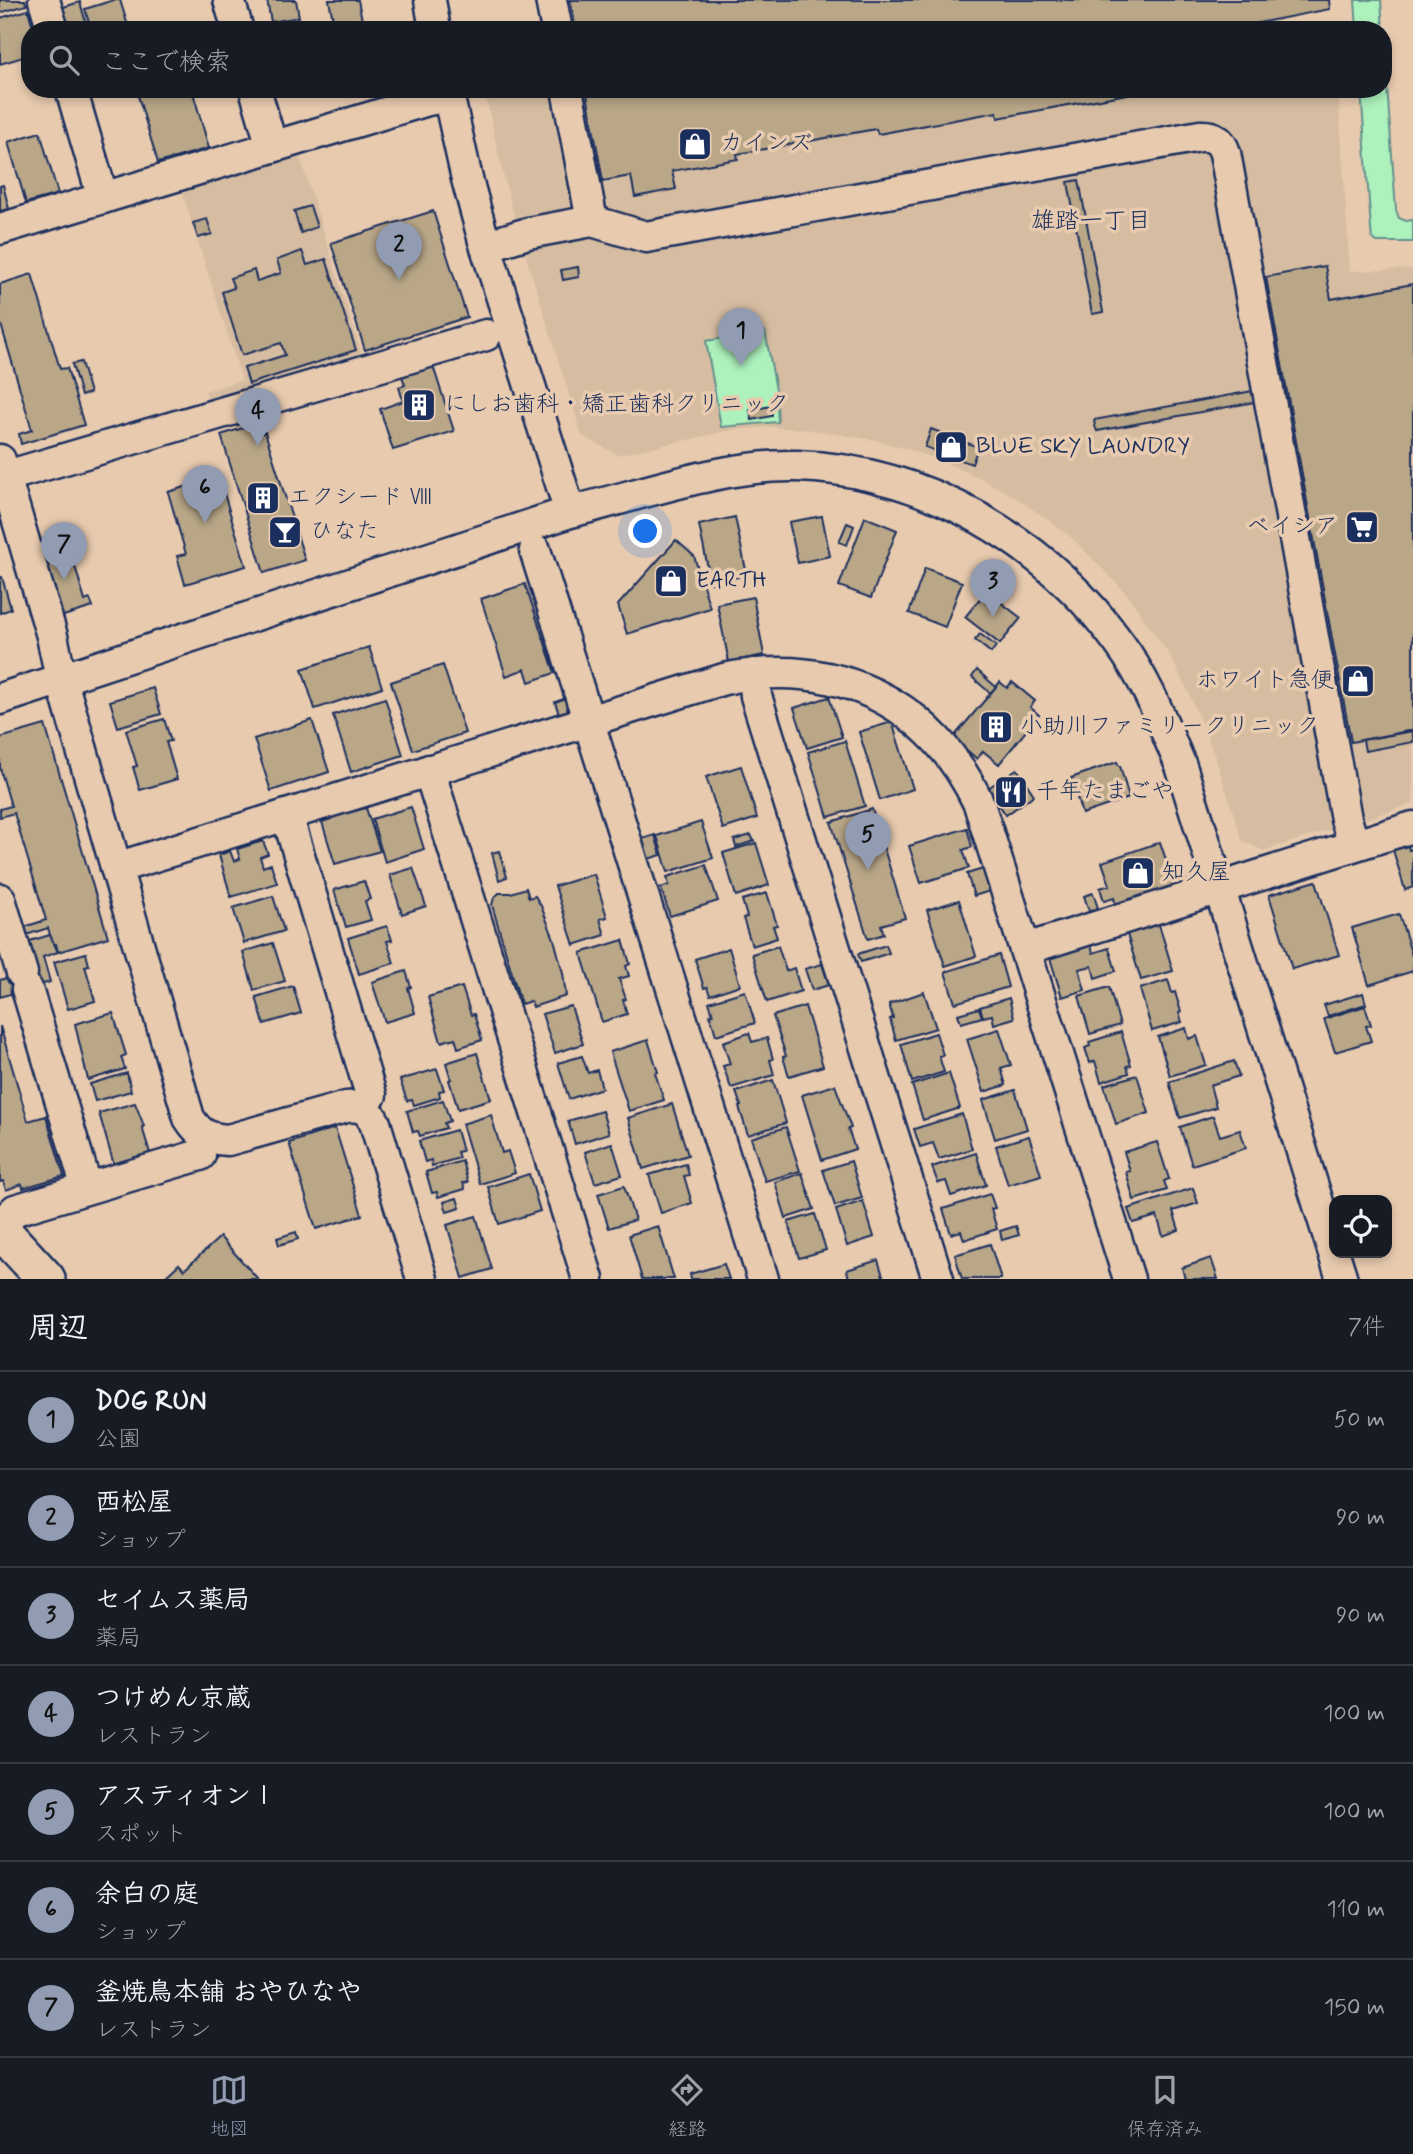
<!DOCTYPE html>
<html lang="ja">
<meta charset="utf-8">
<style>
:root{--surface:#171b24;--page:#242831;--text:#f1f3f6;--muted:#9ea1a6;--line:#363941;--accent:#919bb2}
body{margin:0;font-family:Mynerve,"Klee One",sans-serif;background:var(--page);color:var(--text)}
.controls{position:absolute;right:21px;bottom:21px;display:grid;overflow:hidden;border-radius:14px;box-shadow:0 4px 10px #0003}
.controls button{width:63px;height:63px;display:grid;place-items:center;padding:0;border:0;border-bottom:2px solid var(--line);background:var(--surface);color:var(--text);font:35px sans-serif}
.you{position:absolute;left:646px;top:532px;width:24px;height:24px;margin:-18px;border:5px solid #fff;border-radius:50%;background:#1a73e8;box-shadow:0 0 0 10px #1a73e833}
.badge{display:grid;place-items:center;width:46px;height:46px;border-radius:50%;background:var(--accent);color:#111;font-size:23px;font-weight:700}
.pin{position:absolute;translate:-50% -58px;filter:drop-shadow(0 2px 4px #0008)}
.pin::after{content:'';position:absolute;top:37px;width:24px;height:21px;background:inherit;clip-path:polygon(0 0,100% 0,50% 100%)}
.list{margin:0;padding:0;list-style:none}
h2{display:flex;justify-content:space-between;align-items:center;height:91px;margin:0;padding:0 28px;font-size:30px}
h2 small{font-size:23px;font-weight:400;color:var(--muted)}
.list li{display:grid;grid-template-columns:46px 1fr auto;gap:21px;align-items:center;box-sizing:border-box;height:98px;padding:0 28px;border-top:2px solid var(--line)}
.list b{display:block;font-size:26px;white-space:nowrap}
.list p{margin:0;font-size:23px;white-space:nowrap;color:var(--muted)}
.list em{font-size:23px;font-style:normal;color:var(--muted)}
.icon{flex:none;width:38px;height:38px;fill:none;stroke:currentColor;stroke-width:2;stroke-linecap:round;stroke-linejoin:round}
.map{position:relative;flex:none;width:1413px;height:1279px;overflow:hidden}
.search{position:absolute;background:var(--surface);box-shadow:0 4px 10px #0003;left:21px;right:21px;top:21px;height:77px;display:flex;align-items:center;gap:18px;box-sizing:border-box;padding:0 24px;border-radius:28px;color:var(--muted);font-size:26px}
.sheet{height:777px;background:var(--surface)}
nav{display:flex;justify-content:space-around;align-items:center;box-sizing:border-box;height:98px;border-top:2px solid var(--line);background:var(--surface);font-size:19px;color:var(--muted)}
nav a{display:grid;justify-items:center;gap:4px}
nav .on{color:var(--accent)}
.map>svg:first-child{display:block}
</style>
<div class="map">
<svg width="1413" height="1279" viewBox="0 0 1413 1279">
<rect width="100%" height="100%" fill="#e8cbaf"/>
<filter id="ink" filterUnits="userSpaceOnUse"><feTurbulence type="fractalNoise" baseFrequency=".0143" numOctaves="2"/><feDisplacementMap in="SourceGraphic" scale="14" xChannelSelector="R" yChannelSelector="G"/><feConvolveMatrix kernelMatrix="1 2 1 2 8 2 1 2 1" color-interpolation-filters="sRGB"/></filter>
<g filter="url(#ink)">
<g fill="#d6bda2">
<path d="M484,89H1338L1350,271L1413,269V804L1263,851L1242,840L1214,754L1187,689L1170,656L1127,594L1074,540L1044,517L1013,496L980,478L946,463L911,450L874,440L804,429L769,427L733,430L618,455L582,436L518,231L502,170Z"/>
<path d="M298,150L363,358L209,404L205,391L242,380L180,186Z"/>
</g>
<g fill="#adf1bc" stroke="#64908d" stroke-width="2">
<path d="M1355,0H1381L1383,30H1357Z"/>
<path d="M1383,32L1396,210L1399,218L1406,221L1413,220V242H1377L1372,238L1371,230L1361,89H1383Z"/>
<path d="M765,331L776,390L778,422L721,427L706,341Z"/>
</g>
<g fill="#b9a788" stroke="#1b2f5e" stroke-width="2">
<path d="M0,0H25L26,5L0,13Z"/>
<path d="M114,0H120L129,29L91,30L85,9Z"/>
<path d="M267,0H296L299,17L271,22Z"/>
<path d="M329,0H358L364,30H335Z"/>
<path d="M570,0H1329L1330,9L1222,30H576Z"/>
<path d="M80,2L88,30H67L60,8Z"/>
<path d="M28,10L34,30H30V55L0,64V18Z"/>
<path d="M136,89H192L209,148L158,163Z"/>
<path d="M586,89H1154L998,118L997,112L878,134L876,129L737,154L738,159L672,171L676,189L635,197L631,176L603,181Z"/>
<path d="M40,132L58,194L26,203L8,142Z"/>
<path d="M1079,180L1103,312L1092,314L1068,182Z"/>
<path d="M3,185L9,209L0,211V186Z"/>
<path d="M310,206L317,227L301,233L294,211Z"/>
<path d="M433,211L467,317L365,350L331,243Z"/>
<path d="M207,219L212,234L198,238L193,223Z"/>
<path d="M302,251L307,265L326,259L356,350L249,384L244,368L285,355L281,343L242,355L222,292L234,288L230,278L254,270L257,281L281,273L277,260Z"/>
<path d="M1325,266L1331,299L1413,284V730L1351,742L1266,277Z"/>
<path d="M578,267L579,277L563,280L561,270Z"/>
<path d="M32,274L60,369L67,368L84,425L21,444L19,434L32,430L0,321V284Z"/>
<path d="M81,362L90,393L81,396L72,364Z"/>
<path d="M433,366L454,431L393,450L380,409L403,401L399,387L405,385L402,376Z"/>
<path d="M1253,391L1255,402L1097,431L1095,426L1094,420Z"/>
<path d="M771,406L772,416L752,420L750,410Z"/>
<path d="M252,425L255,436L265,432L305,560L264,573L221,435Z"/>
<path d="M931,429L978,447L972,464L925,447Z"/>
<path d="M219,477L246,566L185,584L177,556L186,554L168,492Z"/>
<path d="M822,516L830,556L798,563L789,522Z"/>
<path d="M735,517L747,575L711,583L699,525Z"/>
<path d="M865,517L897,530L871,598L839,586Z"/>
<path d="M847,523L854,526L847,545L839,542Z"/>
<path d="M62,535L67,553L71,552L85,601L90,599L93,607L60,617L44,560L47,559L42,541Z"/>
<path d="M676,540L694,556L710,608L627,634L618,605Z"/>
<path d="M925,568L962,582L945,627L909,613Z"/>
<path d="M0,577H2L11,609L0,613Z"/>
<path d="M525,584L555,673L529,682L525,669L506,676L481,599Z"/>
<path d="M986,591L1021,618L1000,644L965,617Z"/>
<path d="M753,597L764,655L729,662L717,604Z"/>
<path d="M980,634L996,646L991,653L975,640Z"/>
<path d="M369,647L382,687L315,709L302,669Z"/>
<path d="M443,665L465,733L413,750L391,682Z"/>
<path d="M977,670L996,687L990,693L972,677Z"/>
<path d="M1000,682L1007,688L1012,682L1035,701L1030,707L1039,715L999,764L983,751L977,759L953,738Z"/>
<path d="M153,688L161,714L118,727L110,701Z"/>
<path d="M829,697L842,737L807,748L794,708Z"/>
<path d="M385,698L403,755L351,772L333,715Z"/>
<path d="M566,698L570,711L559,714L555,702Z"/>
<path d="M164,719L171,741L166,742L177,779L140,790L133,767L137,766L126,730Z"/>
<path d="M312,720L329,772L271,791L254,739Z"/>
<path d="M892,722L913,789L880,800L859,732Z"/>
<path d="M45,725L108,937L58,952L56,944L53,945L48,928L23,936L21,928L46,920L14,813L0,817V809L11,806L0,768V738Z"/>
<path d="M1413,731V742L1365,751L1363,740Z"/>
<path d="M845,741L865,806L828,817L808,752Z"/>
<path d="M1117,762L1119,766H1120L1129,798L1082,814L1071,778Z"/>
<path d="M741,766L757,818L723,829L706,777Z"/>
<path d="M1017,769L1034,795L1006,815L988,788Z"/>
<path d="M411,807L424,849L385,862L372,819Z"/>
<path d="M366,808L380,851L335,864L322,822L331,819V817Z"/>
<path d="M872,809L905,918L881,925L884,934L868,939L831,822Z"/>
<path d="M701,822L713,858L668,872L657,836Z"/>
<path d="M967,828L972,847L963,850L969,868L921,883L909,846Z"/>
<path d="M655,835L661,855L645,860L639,840Z"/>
<path d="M751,835L754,841L736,847L734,840Z"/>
<path d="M263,841L268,854L260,857L263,867L271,864L277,883L231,897L219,855L230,851L234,861L240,859L237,849Z"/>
<path d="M1160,842L1175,887L1116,906L1114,898L1104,901L1100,888L1110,885L1102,862Z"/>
<path d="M756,843L769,885L736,896L723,853Z"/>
<path d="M1408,845L1409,850L1413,849V887L1405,890L1393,850Z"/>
<path d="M499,851L507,877L499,880L492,853Z"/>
<path d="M706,865L718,901L670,916L661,888L669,885L667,877Z"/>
<path d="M413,868L426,906L402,914L390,875Z"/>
<path d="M986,868L993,890L974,896L967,874Z"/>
<path d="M594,874L607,917L600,919L605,935L574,945L555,886Z"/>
<path d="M364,881L370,899L365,901L371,920L346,927L334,890Z"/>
<path d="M1316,881L1339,955L1292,969L1269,895Z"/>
<path d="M526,888L529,898L535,896L541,906L554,939L563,973L566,996L533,1007L531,1001L521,1004L492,905L494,898L499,893H511Z"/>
<path d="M767,893L777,925L773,926L777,938L752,946L743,918L747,917L742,900Z"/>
<path d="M1093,893L1098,908L1089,911L1084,896Z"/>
<path d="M273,896L284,931L244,943L233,908Z"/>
<path d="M959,900L976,956L945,966L927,910Z"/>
<path d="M1399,914L1413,959V971L1369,985L1352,928Z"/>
<path d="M1158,921L1173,971L1141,980L1126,931Z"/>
<path d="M387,926L392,940L387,941L394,963L359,974L348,938Z"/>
<path d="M50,935L58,952L43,957L50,982L0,997V980L31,971L23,943Z"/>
<path d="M623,940L630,964L626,966L629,976L619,979L626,999L623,1000L627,1014L602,1022L581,953Z"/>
<path d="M273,943L285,981L254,990L243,952Z"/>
<path d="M886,945L889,953L861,962L858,954Z"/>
<path d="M1091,945L1093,953L1109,948L1116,971L1095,978L1092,966L1079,969L1085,990L1062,997L1050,958Z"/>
<path d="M778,946L786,971L794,968L801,991L767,1002L752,954Z"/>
<path d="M729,948L740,985L710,995L707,987L704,988L695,959Z"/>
<path d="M86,953L89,965L85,966L95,1001L68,1009L54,962Z"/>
<path d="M999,955L1008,987L955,1003L945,972Z"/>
<path d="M822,964L829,985L812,990L805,969Z"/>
<path d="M406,971L411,987L408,988L415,1013L385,1022L372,982Z"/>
<path d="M1168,980L1172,993L1175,992L1181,1012L1179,1013L1182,1022L1152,1031L1140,989Z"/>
<path d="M293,986L301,1013L264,1024L256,997Z"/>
<path d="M462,987L471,1015L474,1014L482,1040L458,1048L455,1038L441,1042L428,997Z"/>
<path d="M1109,987L1120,1025L1090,1034L1079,996Z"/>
<path d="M745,991L755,1023L716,1035L710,1015L713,1014L709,1002Z"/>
<path d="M924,992L936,1028L896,1040L890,1019L893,1018L889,1004Z"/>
<path d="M1363,993L1366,1004L1328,1016L1324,1005Z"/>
<path d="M1009,998L1014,1018L994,1024L992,1015L983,1017L980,1007Z"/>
<path d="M571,1006L583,1044L555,1053L542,1014Z"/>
<path d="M805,1006L823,1066L789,1076L783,1057L786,1056L773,1016Z"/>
<path d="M1365,1006L1371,1025L1366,1026L1371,1041L1335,1052L1324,1019Z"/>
<path d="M979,1008L982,1017L961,1023L958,1014Z"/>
<path d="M113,1013L126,1055L121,1057L125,1069L88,1080L75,1024Z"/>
<path d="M0,1026L28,1121L46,1116L64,1176L23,1188L22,1184L6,1190L3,1181L0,1182Z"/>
<path d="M1186,1028L1189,1039L1197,1036L1206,1065L1170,1076L1158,1037Z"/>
<path d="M999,1029L1011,1065L1001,1068L1006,1085L984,1092L967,1039Z"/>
<path d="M1121,1032L1131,1065L1127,1066L1129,1073L1101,1082L1095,1061L1090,1063L1085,1048L1090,1046L1089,1042Z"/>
<path d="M749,1033L752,1042L767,1038L773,1059L770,1060L774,1075L731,1088L723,1066L730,1064L723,1042Z"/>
<path d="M936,1033L943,1055L939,1056L944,1072L912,1082L901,1044Z"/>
<path d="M648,1040L658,1072L655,1073L664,1100L629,1111L610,1052Z"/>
<path d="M477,1053L491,1099L458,1109L449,1080L451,1079L446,1063Z"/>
<path d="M582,1056L588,1073L597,1070L602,1088L569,1099L558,1063Z"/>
<path d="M1234,1061L1239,1076L1210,1085L1216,1107L1180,1118L1169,1082Z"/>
<path d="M437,1069L444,1090L439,1091L440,1097L414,1105L412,1100L407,1101L400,1080Z"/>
<path d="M127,1073L131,1091L95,1101L90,1084Z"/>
<path d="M949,1073L960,1108L923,1120L912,1085Z"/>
<path d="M1137,1075L1149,1113L1116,1124L1104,1085Z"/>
<path d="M773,1080L786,1123L748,1135L739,1107L741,1106L736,1092Z"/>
<path d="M835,1085L851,1128L848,1129L855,1149L822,1160L802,1095Z"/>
<path d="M1015,1090L1027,1129L995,1139L983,1100Z"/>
<path d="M443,1100L450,1121L444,1123L446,1128L420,1136L418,1131L413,1132L407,1111Z"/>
<path d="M135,1103L144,1126L142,1127L150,1153L114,1165L99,1113Z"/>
<path d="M672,1104L688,1155L643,1169L628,1118Z"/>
<path d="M602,1111L609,1133L575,1144L568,1121Z"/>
<path d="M962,1114L972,1149L939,1159L933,1143L920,1147L914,1129Z"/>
<path d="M491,1115L502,1153L508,1151L515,1173L480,1184L462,1124Z"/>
<path d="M1213,1116L1220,1136L1240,1130L1246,1148L1192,1165L1180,1127Z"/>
<path d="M786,1127L800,1171L765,1181L751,1138Z"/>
<path d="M335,1128L362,1215L316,1229L289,1143Z"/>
<path d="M456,1130L462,1151L457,1152L459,1158L432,1166L431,1160L425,1162L419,1141Z"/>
<path d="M1029,1136L1041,1175L1008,1185L996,1146Z"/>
<path d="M1157,1142L1169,1179L1164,1181L1167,1190L1134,1200L1126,1172L1130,1171L1124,1152Z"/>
<path d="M612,1143L622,1175L595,1183L585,1152Z"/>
<path d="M976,1153L986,1185L951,1196L946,1181L938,1183L932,1167Z"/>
<path d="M462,1161L468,1182L463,1183L465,1189L438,1197L437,1192L432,1193L426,1172Z"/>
<path d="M851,1161L862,1198L835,1206L823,1170Z"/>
<path d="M686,1164L689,1175L684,1176L692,1203L661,1213L649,1175Z"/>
<path d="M802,1173L814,1209L786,1218L775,1182Z"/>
<path d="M529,1174L540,1211L499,1224L488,1187Z"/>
<path d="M624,1186L635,1220L609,1228L598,1194Z"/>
<path d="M1193,1188L1198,1203L1173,1211L1179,1230L1163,1236L1157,1216L1133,1223L1128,1209Z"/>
<path d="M990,1194L995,1208L991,1209L997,1229L964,1240L961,1231L951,1234L943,1209Z"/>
<path d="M457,1198L460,1208L447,1212L444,1202Z"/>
<path d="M863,1201L874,1237L847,1246L836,1210Z"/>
<path d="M815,1214L826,1250L799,1258L788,1222Z"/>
<path d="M476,1216L492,1269L463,1278L447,1225Z"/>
<path d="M658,1226L674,1279H642L629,1235Z"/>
<path d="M1016,1226L1019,1235L1002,1240L1000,1231Z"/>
<path d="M296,1232L298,1239L279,1245L277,1238Z"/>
<path d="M220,1237L258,1279H163L179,1264L184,1270Z"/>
<path d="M990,1244L1001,1279H962L955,1255Z"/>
<path d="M1211,1258L1218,1279H1185L1182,1268Z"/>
<path d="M878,1260L884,1279H849L847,1270Z"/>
<path d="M724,1264L729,1279H691L690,1274Z"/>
</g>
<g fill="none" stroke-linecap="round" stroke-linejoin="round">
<g stroke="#1b2f5e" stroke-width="35">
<g id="minor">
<path d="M44,0L53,30"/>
<path d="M229,0L238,30"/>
<path d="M430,0L435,30"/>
<path d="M551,0L557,30"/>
<path d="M71,89L103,198"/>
<path d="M255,89L272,147"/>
<path d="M447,89L467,179L484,241L570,512"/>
<path d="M567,89L592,221"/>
<path d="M0,229L428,100L449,96"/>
<path d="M486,246L528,233L592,221L646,237L1200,136C1213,135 1221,140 1225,153L1346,819L1354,845"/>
<path d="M0,460L52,636L61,678L189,1118C199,1134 208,1139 228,1140L346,1107C362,1105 368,1109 375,1123L422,1279"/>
<path d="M0,478L486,335"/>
<path d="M535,550L763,1279"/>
<path d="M754,674L756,696L938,1279"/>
<path d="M0,699L570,512C640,495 725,464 797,466C925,470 1045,541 1119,643C1147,681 1163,724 1181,766L1342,1279"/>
<path d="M429,770L588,1279"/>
<path d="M287,815L371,1095L364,1108"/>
<path d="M116,868L724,679C834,656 931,701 979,804L1129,1279"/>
<path d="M0,899L22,973"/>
<path d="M1026,949L1413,827"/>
<path d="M27,989L83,1175"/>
<path d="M11,1214L15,1210L200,1155"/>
</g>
</g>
<g stroke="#1b2f5e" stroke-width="42">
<path id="major" d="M0,1229L46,1279"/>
</g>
<use href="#minor" stroke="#e8cbaf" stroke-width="30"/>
<use href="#major" stroke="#e8cbaf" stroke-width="37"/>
</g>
</g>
<defs>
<g id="shop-square" transform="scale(1.75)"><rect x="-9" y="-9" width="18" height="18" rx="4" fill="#1b2f5e" stroke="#e8cbaf"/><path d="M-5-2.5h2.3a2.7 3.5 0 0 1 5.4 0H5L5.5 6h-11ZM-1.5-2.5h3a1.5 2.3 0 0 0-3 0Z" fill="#fff"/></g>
<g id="building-square" transform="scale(1.75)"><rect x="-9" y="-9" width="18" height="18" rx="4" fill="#1b2f5e" stroke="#e8cbaf"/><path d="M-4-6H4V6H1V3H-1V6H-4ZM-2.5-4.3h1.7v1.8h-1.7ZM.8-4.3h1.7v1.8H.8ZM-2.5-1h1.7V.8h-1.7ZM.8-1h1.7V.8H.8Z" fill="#fff"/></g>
<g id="supermarket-square" transform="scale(1.75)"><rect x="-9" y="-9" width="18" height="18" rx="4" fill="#1b2f5e" stroke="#e8cbaf"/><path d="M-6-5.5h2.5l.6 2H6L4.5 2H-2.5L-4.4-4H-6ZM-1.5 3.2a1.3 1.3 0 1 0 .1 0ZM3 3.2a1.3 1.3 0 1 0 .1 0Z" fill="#fff"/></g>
<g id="bar-square" transform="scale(1.75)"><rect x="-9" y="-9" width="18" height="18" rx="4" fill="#1b2f5e" stroke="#e8cbaf"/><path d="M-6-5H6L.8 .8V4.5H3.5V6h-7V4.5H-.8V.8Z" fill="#fff"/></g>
<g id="restaurant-square" transform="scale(1.75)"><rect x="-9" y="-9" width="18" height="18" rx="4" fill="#1b2f5e" stroke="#e8cbaf"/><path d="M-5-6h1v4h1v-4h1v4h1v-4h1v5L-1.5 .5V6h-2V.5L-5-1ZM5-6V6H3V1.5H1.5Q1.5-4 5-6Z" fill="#fff"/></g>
</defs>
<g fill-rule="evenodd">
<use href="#shop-square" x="695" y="144"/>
<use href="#building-square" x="419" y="405"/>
<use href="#shop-square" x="951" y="447"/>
<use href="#building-square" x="263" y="498"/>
<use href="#supermarket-square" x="1362" y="527"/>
<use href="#bar-square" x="285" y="532"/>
<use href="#shop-square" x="671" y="581"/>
<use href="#shop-square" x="1358" y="681"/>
<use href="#building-square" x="996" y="727"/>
<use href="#restaurant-square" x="1011" y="792"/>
<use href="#shop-square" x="1138" y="873"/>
</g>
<g text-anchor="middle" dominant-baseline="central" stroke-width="7" stroke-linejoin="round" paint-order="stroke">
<g font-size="23" fill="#1b2f5e" stroke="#e8cbaf" text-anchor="start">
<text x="720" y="144">カインズ</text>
<text x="444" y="405">にしお歯科・矯正歯科クリニック</text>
<text x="976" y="447">BLUE SKY LAUNDRY</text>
<text x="288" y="498">エクシード Ⅷ</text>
<text x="1338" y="527" text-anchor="end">ベイシア</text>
<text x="310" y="532">ひなた</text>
<text x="696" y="581">EARTH</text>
<text x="1334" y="681" text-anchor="end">ホワイト急便</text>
<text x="1020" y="727">小助川ファミリークリニック</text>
<text x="1036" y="792">千年たまごや</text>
<text x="1162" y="873">知久屋</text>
</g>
<g font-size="24" fill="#1b2f5e" stroke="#e8cbaf">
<text x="1091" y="221">雄踏一丁目</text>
</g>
</g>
</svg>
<div class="controls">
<button><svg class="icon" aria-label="locate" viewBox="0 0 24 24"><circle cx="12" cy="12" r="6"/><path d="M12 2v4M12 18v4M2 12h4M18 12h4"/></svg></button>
</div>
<div class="you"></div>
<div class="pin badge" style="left:741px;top:366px">1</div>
<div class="pin badge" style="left:399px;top:280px">2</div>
<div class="pin badge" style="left:993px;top:617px">3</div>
<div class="pin badge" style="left:258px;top:446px">4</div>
<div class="pin badge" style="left:868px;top:870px">5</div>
<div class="pin badge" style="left:205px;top:523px">6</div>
<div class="pin badge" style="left:64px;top:580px">7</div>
<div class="search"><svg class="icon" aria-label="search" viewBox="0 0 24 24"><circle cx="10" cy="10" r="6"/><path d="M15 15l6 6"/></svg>ここで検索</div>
</div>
<section class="sheet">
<h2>周辺<small>7件</small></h2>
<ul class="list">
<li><span class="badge">1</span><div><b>DOG RUN</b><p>公園</p></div><em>50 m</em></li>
<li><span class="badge">2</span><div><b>西松屋</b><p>ショップ</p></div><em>90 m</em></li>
<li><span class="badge">3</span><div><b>セイムス薬局</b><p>薬局</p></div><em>90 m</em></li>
<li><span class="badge">4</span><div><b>つけめん京蔵</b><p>レストラン</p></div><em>100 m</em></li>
<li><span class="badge">5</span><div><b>アスティオンⅠ</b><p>スポット</p></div><em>100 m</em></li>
<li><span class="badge">6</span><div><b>余白の庭</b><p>ショップ</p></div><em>110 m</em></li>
<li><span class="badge">7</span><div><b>釜焼鳥本舗 おやひなや</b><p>レストラン</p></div><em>150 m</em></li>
</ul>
</section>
<nav>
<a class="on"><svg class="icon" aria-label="map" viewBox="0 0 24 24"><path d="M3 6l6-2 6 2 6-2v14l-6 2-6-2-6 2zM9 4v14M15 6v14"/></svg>地図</a>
<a><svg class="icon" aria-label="directions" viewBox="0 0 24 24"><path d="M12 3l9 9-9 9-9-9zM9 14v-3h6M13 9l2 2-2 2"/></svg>経路</a>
<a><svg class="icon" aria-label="saved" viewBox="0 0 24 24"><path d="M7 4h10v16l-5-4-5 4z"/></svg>保存済み</a>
</nav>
